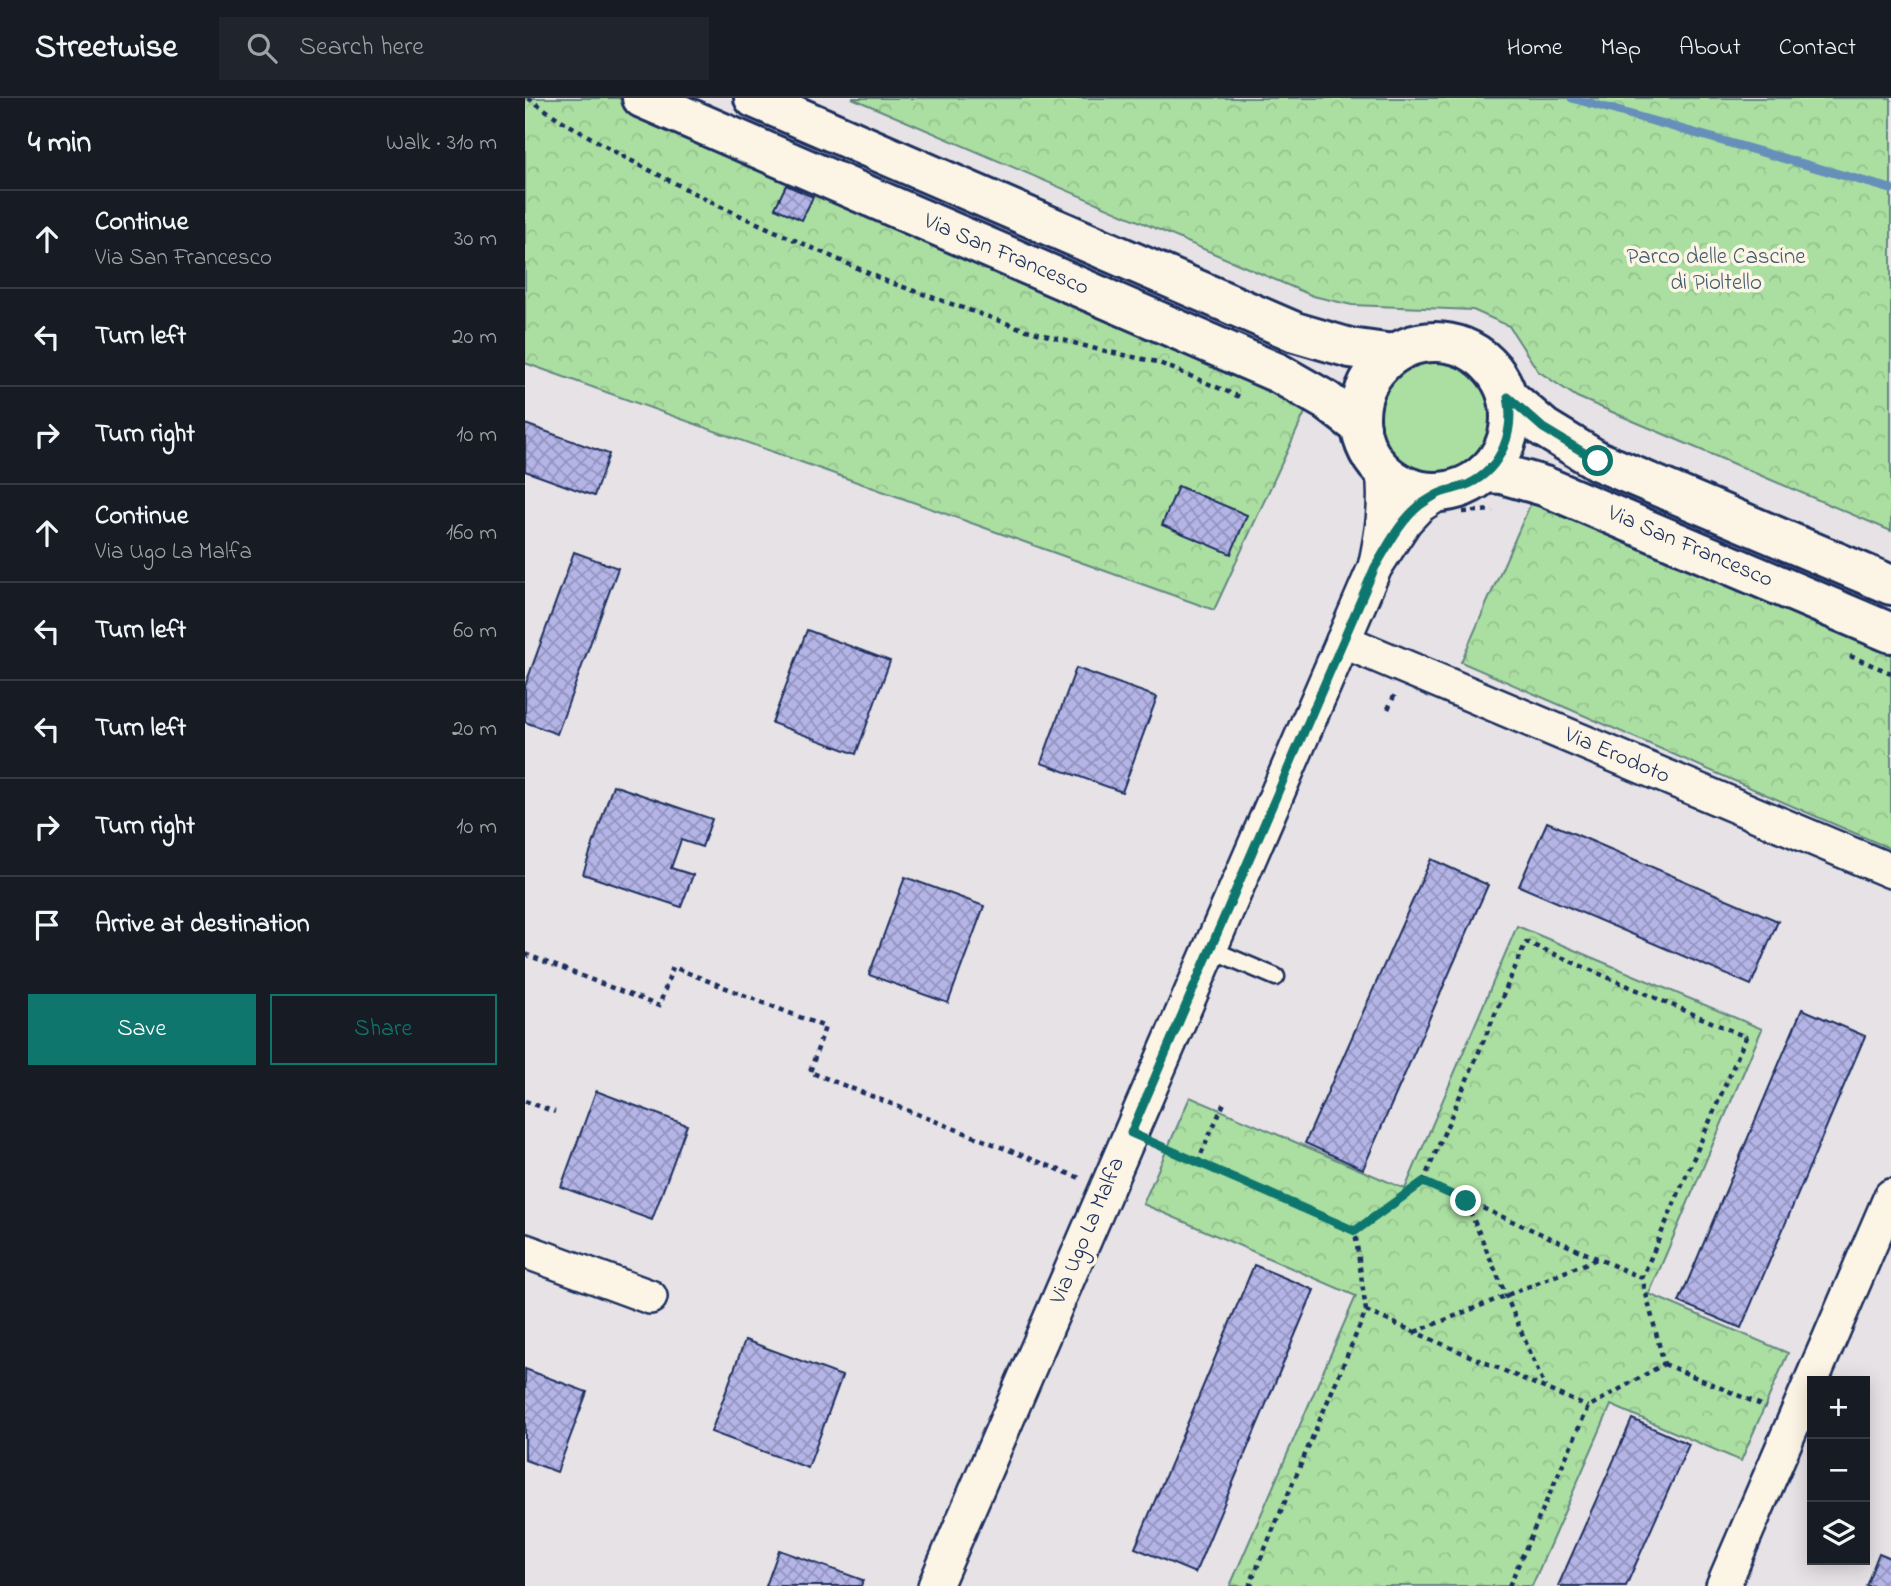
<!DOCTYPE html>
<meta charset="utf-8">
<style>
:root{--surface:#171b24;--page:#20242c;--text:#f1f3f6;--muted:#9ea1a6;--line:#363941;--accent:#0f766e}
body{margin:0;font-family:"Indie Flower",sans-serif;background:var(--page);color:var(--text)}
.controls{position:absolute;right:21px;bottom:21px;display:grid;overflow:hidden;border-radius:0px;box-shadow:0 4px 18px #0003}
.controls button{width:63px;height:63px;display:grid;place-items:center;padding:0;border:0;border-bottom:2px solid var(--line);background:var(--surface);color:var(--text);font:35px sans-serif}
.stop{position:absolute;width:21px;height:21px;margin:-16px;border:5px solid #0f766e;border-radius:50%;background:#fff}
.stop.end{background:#0f766e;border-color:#fff;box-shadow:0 2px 7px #0008}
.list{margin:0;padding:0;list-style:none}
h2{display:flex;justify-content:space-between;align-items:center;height:91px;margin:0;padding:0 28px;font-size:30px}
h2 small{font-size:23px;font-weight:400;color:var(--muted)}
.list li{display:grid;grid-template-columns:46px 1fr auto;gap:21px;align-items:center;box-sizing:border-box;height:98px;padding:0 28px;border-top:2px solid var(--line)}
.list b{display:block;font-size:26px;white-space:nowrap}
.list p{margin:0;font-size:23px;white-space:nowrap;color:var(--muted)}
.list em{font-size:23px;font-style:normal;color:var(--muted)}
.actions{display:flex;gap:14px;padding:21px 28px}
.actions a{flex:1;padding:16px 0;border:2px solid var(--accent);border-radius:0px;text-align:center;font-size:24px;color:var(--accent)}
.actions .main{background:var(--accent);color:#fff}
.icon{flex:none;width:38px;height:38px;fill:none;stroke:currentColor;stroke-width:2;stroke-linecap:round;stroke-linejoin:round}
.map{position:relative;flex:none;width:1366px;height:1488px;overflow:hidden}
header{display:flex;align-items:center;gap:42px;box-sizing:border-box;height:98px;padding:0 35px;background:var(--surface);border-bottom:2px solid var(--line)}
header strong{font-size:33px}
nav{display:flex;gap:38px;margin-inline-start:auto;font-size:24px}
.search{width:490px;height:63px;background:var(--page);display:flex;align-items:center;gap:18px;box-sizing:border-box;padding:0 24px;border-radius:0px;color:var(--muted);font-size:26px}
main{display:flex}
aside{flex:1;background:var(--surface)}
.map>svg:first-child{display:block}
</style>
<header>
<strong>Streetwise</strong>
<div class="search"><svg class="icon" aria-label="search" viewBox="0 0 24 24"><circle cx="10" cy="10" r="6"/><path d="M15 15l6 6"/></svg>Search here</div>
<nav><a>Home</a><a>Map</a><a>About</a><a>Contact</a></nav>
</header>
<main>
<aside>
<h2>4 min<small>Walk · 310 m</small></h2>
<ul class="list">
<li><svg class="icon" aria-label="ahead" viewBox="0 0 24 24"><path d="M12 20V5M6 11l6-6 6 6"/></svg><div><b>Continue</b><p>Via San Francesco</p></div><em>30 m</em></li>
<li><svg class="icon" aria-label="left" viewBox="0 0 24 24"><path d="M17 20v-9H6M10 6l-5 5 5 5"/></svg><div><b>Turn left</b></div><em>20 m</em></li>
<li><svg class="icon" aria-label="right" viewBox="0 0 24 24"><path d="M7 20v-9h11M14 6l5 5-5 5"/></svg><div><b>Turn right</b></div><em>10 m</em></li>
<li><svg class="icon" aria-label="ahead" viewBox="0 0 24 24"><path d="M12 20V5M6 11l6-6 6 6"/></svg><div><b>Continue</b><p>Via Ugo La Malfa</p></div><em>160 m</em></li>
<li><svg class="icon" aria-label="left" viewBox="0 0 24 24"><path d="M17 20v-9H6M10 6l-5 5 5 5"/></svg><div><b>Turn left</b></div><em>60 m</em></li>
<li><svg class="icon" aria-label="left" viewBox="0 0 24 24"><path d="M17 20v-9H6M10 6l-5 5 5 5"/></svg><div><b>Turn left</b></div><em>20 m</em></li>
<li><svg class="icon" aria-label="right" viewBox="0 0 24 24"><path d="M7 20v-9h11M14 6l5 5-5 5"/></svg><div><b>Turn right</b></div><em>10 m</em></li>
<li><svg class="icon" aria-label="arrive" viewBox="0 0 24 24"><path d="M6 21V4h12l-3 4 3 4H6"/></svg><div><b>Arrive at destination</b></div></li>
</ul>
<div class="actions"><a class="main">Save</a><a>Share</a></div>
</aside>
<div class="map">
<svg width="1366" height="1488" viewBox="0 0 1366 1488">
<defs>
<pattern id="forest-crowns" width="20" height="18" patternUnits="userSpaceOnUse" patternTransform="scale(1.75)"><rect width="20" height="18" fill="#abdfa1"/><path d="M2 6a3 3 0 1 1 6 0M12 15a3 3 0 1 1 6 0" fill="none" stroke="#93c08d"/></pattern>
<pattern id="building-cross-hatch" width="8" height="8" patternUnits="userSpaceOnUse" patternTransform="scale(1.75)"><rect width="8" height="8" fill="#b4b4e6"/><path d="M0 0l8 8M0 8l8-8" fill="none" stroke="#9293be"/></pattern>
</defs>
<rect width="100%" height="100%" fill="#e6e2e5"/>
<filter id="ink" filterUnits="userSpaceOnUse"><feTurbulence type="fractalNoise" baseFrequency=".0143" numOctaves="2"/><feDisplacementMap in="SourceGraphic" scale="14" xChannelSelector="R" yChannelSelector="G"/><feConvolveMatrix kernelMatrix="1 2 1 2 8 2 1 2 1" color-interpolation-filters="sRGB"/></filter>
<g filter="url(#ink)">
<circle fill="#abdfa1" stroke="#638780" stroke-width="2" cx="910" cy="319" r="55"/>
<g fill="url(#forest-crowns)" stroke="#638780" stroke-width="2">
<path d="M0,0H93L748,285L784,306L689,512L0,265Z"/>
<path d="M327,0H1366V433L1052,299L1013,273L984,228L948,212L827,207L788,198Z"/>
<path d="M1008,400L1366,554V751L936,564Z"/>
<path d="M992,828L1237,931L1124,1196L1263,1255L1216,1363L1086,1307L1007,1488H705L831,1198L618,1106L665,999L880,1091Z"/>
</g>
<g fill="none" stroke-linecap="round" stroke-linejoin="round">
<path stroke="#6690ba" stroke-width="9" d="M1047,0L1366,91"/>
</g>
<g fill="url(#building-cross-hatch)" stroke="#1b2f5e" stroke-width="2">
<path d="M261,87L288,99L277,122L250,110Z"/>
<path d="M0,326L84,356L69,398L0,373Z"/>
<path d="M653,388L722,417L706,456L637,427Z"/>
<path d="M49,454L93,470L32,636L0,624V588Z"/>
<path d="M282,532L365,563L331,656L247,625Z"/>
<path d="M551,570L632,599L597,694L516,665Z"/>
<path d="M88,687L187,721L177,749L156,742L146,770L168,777L156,809L58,776Z"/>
<path d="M1022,724L1253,823L1226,887L994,788Z"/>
<path d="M906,761L963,787L838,1071L780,1045Z"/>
<path d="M380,779L459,808L423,905L344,877Z"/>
<path d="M1277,911L1340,938L1216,1230L1154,1204Z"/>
<path d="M71,993L162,1027L127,1122L36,1089Z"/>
<path d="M729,1167L789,1192L670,1475L610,1450Z"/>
<path d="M220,1242L317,1278L283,1370L186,1334Z"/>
<path d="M0,1271L62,1294L32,1374L0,1362Z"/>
<path d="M1107,1321L1164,1346L1101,1488H1033Z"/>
<path d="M254,1452L338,1482L336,1488H241Z"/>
<path d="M1354,1455L1366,1460V1488H1341Z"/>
</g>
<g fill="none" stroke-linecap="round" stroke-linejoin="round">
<g stroke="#1b2f5e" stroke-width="21">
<path id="lane" d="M685,851L751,879"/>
</g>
<g stroke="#1b2f5e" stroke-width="38">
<g id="street">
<path d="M858,374C862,407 857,437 850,469L880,423L894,408L916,394"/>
<path d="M818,543L1366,773"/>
<path d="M0,1153L125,1199"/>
<path d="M410,1488L850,469"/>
<path d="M1198,1488L1366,1098"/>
</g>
</g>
<g stroke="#1b2f5e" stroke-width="44">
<g id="secondary">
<path d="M117,0L753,275L802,303L836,329"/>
<path d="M229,0L770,234L825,250L868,256"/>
<circle cx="910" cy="319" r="75"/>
<path d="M983,299L1019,330L1073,363L1366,487"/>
<path d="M960,375L977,376L1019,388L1366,535"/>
</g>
</g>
<g stroke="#1b2f5e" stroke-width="4.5" stroke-dasharray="5 5" stroke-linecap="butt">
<path d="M3,0L34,21L99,59L194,108L361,183L498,231L571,251L632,264L715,299"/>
<path d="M938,414L968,412"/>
<path d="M1325,558L1366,575"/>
<path d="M863,611L870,596"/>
<path d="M0,856L134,908L148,869L300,929L285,974L555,1080"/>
<path d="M0,1003L30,1014"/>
<path d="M632,1047L830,1133"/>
<path d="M672,1065L699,1005"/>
<path d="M898,1084L1001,844L1221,939L1117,1180"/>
<path d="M941,1104L1020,1289"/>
<path d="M841,1213L1063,1309"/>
<path d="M890,1234L1072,1161"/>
<path d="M1139,1266L1241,1309"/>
<path d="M728,1488L725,1486L841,1213L830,1133L898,1084L1117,1180L1139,1266"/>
<path d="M984,1488L1063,1309L1139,1266"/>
</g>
<use href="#lane" stroke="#fcf5e5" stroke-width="16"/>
<use href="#street" stroke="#fcf5e5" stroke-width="33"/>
<use href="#secondary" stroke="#fcf5e5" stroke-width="38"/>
</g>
</g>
<g fill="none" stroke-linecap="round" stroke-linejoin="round" filter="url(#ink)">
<path stroke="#0f766e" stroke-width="9" d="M941,1103L898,1084L830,1133L606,1035L850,469C863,448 875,423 895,407C901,403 911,396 918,394C927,391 935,390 944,386C977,370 990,333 983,299L1018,330L1073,363"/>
</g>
<g text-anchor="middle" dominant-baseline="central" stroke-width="7" stroke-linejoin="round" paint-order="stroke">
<g font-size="23" fill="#1b2f5e" stroke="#fcf5e5">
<text transform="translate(481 157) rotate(23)">Via San Francesco</text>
<text transform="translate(1165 449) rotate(23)">Via San Francesco</text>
<text transform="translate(1092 658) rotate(23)">Via Erodoto</text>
<text transform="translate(563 1133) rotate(-67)">Via Ugo La Malfa</text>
</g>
<g font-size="23" fill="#3f5b6f" stroke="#fcf5e5">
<text x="1191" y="159">Parco delle Cascine<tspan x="1191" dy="26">di Pioltello</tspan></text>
</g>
</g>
</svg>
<div class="controls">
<button>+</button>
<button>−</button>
<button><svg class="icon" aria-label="layers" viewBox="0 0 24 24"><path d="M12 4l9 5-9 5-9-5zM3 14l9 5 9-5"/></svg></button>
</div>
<div class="stop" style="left:1073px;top:363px"></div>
<div class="stop end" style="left:941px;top:1103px"></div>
</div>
</main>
